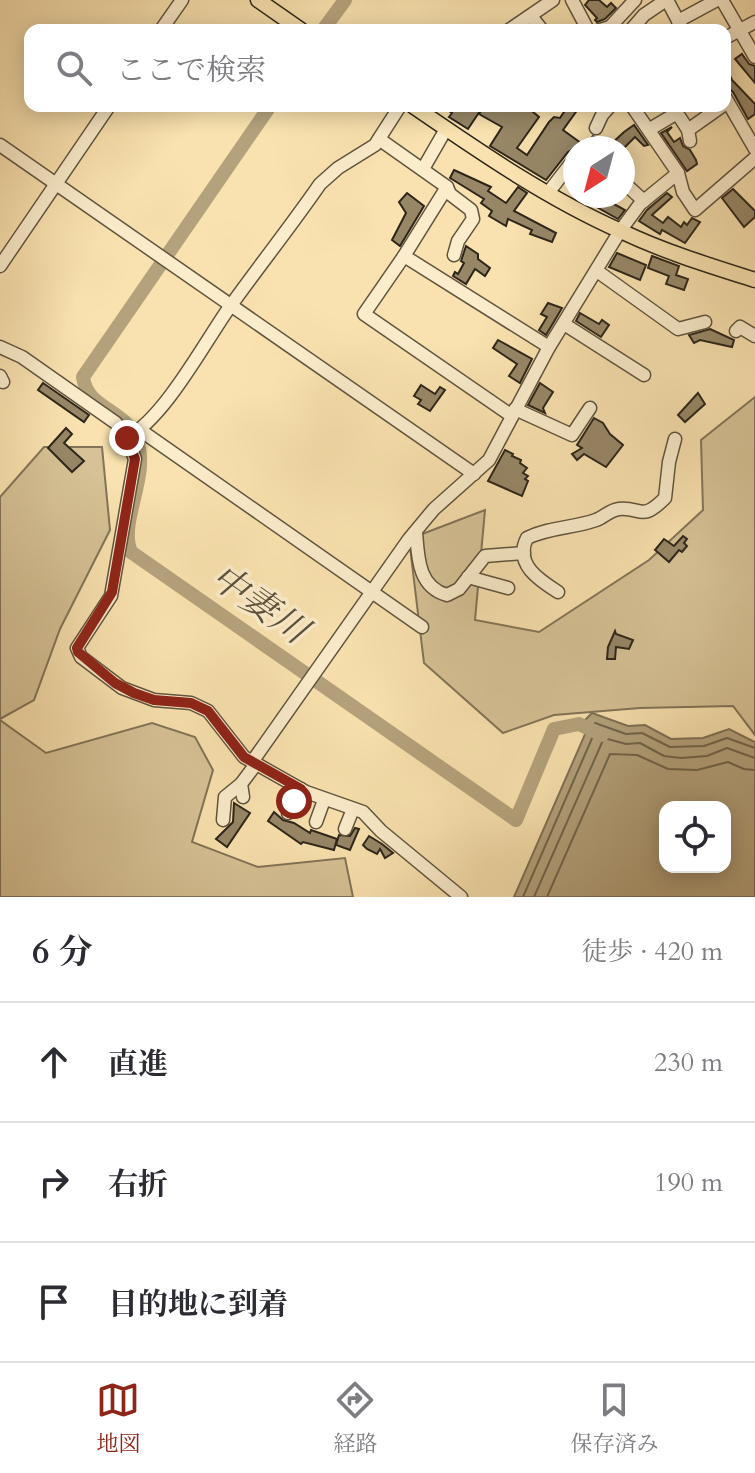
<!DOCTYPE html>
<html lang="ja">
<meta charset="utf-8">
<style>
:root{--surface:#fff;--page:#f7f7f7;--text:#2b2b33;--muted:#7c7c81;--line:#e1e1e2;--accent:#8f2418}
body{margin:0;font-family:Cardo,"Noto Serif JP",serif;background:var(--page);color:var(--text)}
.controls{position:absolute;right:24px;bottom:24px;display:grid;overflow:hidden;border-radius:16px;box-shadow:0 4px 20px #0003}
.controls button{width:72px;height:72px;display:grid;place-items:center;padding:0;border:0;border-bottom:2px solid var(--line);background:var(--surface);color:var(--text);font:40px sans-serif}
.compass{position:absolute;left:563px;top:136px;width:72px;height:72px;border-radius:50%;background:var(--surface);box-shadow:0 4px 20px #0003;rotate:216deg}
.stop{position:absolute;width:24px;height:24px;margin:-18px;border:6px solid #8f2418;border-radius:50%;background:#fff}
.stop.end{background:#8f2418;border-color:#fff;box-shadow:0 2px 8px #0008}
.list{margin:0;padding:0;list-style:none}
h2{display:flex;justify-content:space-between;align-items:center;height:104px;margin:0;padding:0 32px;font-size:34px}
h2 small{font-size:26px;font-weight:400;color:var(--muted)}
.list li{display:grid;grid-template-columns:52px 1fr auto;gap:24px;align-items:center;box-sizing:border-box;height:120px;padding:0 32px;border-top:2px solid var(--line)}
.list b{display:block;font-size:30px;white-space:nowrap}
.list em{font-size:26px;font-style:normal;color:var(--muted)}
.icon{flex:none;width:44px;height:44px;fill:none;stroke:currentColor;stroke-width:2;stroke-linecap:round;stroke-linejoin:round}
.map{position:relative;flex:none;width:755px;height:897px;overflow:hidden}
.search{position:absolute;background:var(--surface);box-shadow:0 4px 20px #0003;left:24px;right:24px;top:24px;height:88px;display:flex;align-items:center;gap:20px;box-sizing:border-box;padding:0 28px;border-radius:16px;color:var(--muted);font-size:30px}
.sheet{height:464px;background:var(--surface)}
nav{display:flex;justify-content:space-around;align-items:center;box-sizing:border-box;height:112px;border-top:2px solid var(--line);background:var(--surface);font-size:22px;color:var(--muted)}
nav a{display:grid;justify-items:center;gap:4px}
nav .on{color:var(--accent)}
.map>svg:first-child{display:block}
</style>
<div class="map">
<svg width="755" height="897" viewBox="0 0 755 897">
<rect width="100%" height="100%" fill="#f9e2af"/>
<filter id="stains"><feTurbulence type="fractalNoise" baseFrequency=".0025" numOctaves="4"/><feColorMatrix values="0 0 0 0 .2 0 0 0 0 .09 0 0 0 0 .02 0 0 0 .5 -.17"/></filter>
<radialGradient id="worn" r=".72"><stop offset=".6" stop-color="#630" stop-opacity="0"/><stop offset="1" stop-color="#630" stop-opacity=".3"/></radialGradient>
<g fill="#d6c296" stroke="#827458" stroke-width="2">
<path d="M755,397V735L733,706L640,708L554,715L503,733L424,663L409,539L485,510L475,620L539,632L649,560L703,510L701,440Z"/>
<path d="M44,447H102L110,530L60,629L34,700L0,719V497Z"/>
<path d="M0,720L46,753L152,723L195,737L213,770L192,842L258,867L345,858L353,897H0Z"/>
</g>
<path fill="#b4a27c" stroke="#7e7055" stroke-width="2" fill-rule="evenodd" d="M592,713L628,726L645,725L671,739L703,738L729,729L755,742V897H514L586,732L583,722ZM665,807H725V867H665Z"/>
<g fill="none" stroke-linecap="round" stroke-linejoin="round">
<g stroke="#70644b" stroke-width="2">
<path d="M523,897L593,736L595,723L626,734L642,733L670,747L704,746L727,738L755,748"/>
<path d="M534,897L604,738L626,744L640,743L664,756L681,758L707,756L727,748L755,758"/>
<path d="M547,897L610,754L637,755L668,769L697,770L728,762L744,769L755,770"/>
</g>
<path stroke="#7e7055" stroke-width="2" d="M304,24L313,30"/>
<g stroke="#b4a27c" stroke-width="14">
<path d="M323,30L345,0"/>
<path d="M270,106L83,377C87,410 126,408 137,441C150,477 118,522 131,552L516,820L554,729L579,724L602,735"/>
</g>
</g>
<g fill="#978767" stroke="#2d251a" stroke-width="2">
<path d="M589,0H599L607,7L611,3L616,8L605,19L597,22L595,20L597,18L585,5Z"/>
<path d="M742,54L749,64L755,66V83L735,59Z"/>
<path d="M725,65L732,80L755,104V114L748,119L733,92L725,85Z"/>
<path d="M442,106H474L480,111L468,129L449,117L452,113Z"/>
<path d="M485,106H510L514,109L517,106H526L539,117L517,148L527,155L549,122L554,117L560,118L568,106L578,109L563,130L585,146L593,136L609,146L624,132L634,125L648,145L644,146L635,137L623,149L575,148L568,152L546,180L490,146L502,127L479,114Z"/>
<path d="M672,127L667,132L674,142L680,138L683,146L690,150L696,160L697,164L687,171L661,133Z"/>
<path d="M454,170L491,187L488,191L506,203L518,187L527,193L514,211L556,233L552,242L530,234L532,230L508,219L506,226L489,216L492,211L481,203L484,199L450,178Z"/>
<path d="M733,189L755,211V217L744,227L722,198Z"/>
<path d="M407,193L424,206L400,246L392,240L406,213L399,202Z"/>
<path d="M667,193L672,197L652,215L663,223L668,217L681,227L684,222L687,225L692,218L700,222L685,243L662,230L660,234L639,221L647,210Z"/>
<path d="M577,196H606L613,201L612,203L625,210L618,219Z"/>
<path d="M466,246L478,254V259L490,268L485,276L475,269L466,284L453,276L455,272L458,274L464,263L461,261Z"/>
<path d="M617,253L646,265L640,280L609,267Z"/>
<path d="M652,256L679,266L676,275L688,279L684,290L666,284L669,276L648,268Z"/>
<path d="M548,303L562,308L546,335L539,330L547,317L541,314Z"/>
<path d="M580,313L599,324L602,320L609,325L601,337L576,321Z"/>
<path d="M710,329L734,340L732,347L700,340L694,343L689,335Z"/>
<path d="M498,340L532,359L520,383L509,376L517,364L493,348Z"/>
<path d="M43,383L89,415L84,422L38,390Z"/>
<path d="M540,383L553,392L543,408L545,413L528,405Z"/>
<path d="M421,385L435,394L440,387L445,390L430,411L418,404L421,400L414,396Z"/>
<path d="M698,393L705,404L685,422L678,415Z"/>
<path d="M594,418L603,423L610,434L623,445L606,467L584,454L577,460L572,454L582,448L577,445Z"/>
<path d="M66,428L72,434L64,443L84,461L72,472L48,448Z"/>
<path d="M505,450L513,454L512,456L521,460L520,463L527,468L523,473L528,476L525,479L528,481L522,496L488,481Z"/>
<path d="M683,536L687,539L684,543L687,546L682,552L679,550L669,562L655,550L664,539L674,546Z"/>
<path d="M615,631L616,634L633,640L629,649L616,647L615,659H607L608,647Z"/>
<path d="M234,803L250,813L227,847L216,839L233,822Z"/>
<path d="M274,812L283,820L294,823L310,833L311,830L337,839L334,850L303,842L301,844L268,821Z"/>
<path d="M355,828L359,829L350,850L336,845L339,835L350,836Z"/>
<path d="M369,836L382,844L393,853L385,858L380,849L377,854L367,849L363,845Z"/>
</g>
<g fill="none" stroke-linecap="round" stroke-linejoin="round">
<g stroke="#60543f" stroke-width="15">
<g id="minor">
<path d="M572,0L588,30"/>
<path d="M667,0L683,30"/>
<path d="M722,0L755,57"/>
<path d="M531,16L542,30"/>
<path d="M678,21L717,0"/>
<path d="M161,30L182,0"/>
<path d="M509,30L553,0"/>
<path d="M600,30L610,27L635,0"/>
<path d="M631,30L644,15L666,0"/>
<path d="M725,38L755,22"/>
<path d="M725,97L755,149"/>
<path d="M632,106L678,173L683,192L695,210L755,158"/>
<path d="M596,128L602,115L610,106"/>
<path d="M650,129L677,113L688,130L690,141"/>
<path d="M688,130L722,106"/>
<path d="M379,139L447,187L450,194L471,210L473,219L458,241L454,255"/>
<path d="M0,145L474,474"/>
<path d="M423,169L446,129"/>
<path d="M623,182L644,201"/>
<path d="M447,187L404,256L364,314L512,416"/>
<path d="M548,193L575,158"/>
<path d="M404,256L549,347"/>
<path d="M0,266L109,106"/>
<path d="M597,271L678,329L705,322"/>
<path d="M564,324L644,375"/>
<path d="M736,331L740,327L755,336"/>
<path d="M0,347L22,357L116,423L127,438L135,459L111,596L77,648L81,657L122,688L154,700L191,703L208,711L244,757L306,792L363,812L381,831L461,897"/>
<path d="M0,376L3,382"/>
<path d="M515,409L572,435L590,408"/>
<path d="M140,430L422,627"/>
<path d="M127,438C165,417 203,345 229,308C259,266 291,226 320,184L338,168L375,145L400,106"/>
<path d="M416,532C418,557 418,587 447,595L459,589L485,556L524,553"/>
<path d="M468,577L508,588"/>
<path d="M558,592C539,580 514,564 527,538C549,527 574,528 596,520C604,517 610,510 619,509C642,507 641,522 665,498L669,462L675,439"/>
<path d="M252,762L409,539L434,509L489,460L549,347L620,231L640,204L678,173"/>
<path d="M243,797L241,784L256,764"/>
<path d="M288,813L301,789"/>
<path d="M223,820L225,797L241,784"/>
<path d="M316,822L324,800"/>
<path d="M345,829L353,809"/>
</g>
</g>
<g stroke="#2d251a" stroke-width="17">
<g id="major">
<path d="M258,0L301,30"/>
<path d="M413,106C480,152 548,199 623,232C665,252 711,266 755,280"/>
</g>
</g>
<use href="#minor" stroke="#fbeccb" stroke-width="12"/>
<use href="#major" stroke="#f9e2af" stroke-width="14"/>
</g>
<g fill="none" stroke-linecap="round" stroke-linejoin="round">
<path stroke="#8f2418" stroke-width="10" d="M127,438L135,459L112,592L77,648L78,652L115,683L134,693L154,700L191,703L208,711L244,757L301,789L294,801"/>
</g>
<g text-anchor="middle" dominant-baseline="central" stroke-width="7" stroke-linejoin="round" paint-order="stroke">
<g font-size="36" font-style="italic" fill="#5c513c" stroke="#fbeccb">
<text transform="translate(259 604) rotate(35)">中妻川</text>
</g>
</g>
<rect width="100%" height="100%" filter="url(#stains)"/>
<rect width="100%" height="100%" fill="url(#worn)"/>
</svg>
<div class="controls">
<button><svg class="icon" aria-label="locate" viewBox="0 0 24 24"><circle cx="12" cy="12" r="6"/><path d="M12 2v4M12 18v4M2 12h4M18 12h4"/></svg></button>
</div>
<svg class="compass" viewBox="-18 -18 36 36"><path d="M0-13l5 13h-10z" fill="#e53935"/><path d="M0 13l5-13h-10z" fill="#7c7c81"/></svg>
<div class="stop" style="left:294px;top:801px"></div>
<div class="stop end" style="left:127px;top:438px"></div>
<div class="search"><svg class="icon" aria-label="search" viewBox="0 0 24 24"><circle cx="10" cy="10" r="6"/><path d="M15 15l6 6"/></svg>ここで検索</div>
</div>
<section class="sheet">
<h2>6 分<small>徒歩 · 420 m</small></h2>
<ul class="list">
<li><svg class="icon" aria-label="ahead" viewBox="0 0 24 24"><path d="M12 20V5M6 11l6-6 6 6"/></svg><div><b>直進</b></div><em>230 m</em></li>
<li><svg class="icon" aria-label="right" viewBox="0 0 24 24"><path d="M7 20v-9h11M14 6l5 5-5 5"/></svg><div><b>右折</b></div><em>190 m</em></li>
<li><svg class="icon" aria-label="arrive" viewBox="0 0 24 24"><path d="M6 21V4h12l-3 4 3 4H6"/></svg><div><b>目的地に到着</b></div></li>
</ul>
</section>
<nav>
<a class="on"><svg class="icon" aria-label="map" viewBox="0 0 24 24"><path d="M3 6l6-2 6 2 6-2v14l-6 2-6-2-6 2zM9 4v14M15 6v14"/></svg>地図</a>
<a><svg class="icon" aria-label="directions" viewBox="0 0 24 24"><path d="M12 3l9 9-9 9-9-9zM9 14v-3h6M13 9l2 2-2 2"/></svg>経路</a>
<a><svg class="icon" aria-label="saved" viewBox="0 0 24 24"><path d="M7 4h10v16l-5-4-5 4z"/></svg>保存済み</a>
</nav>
